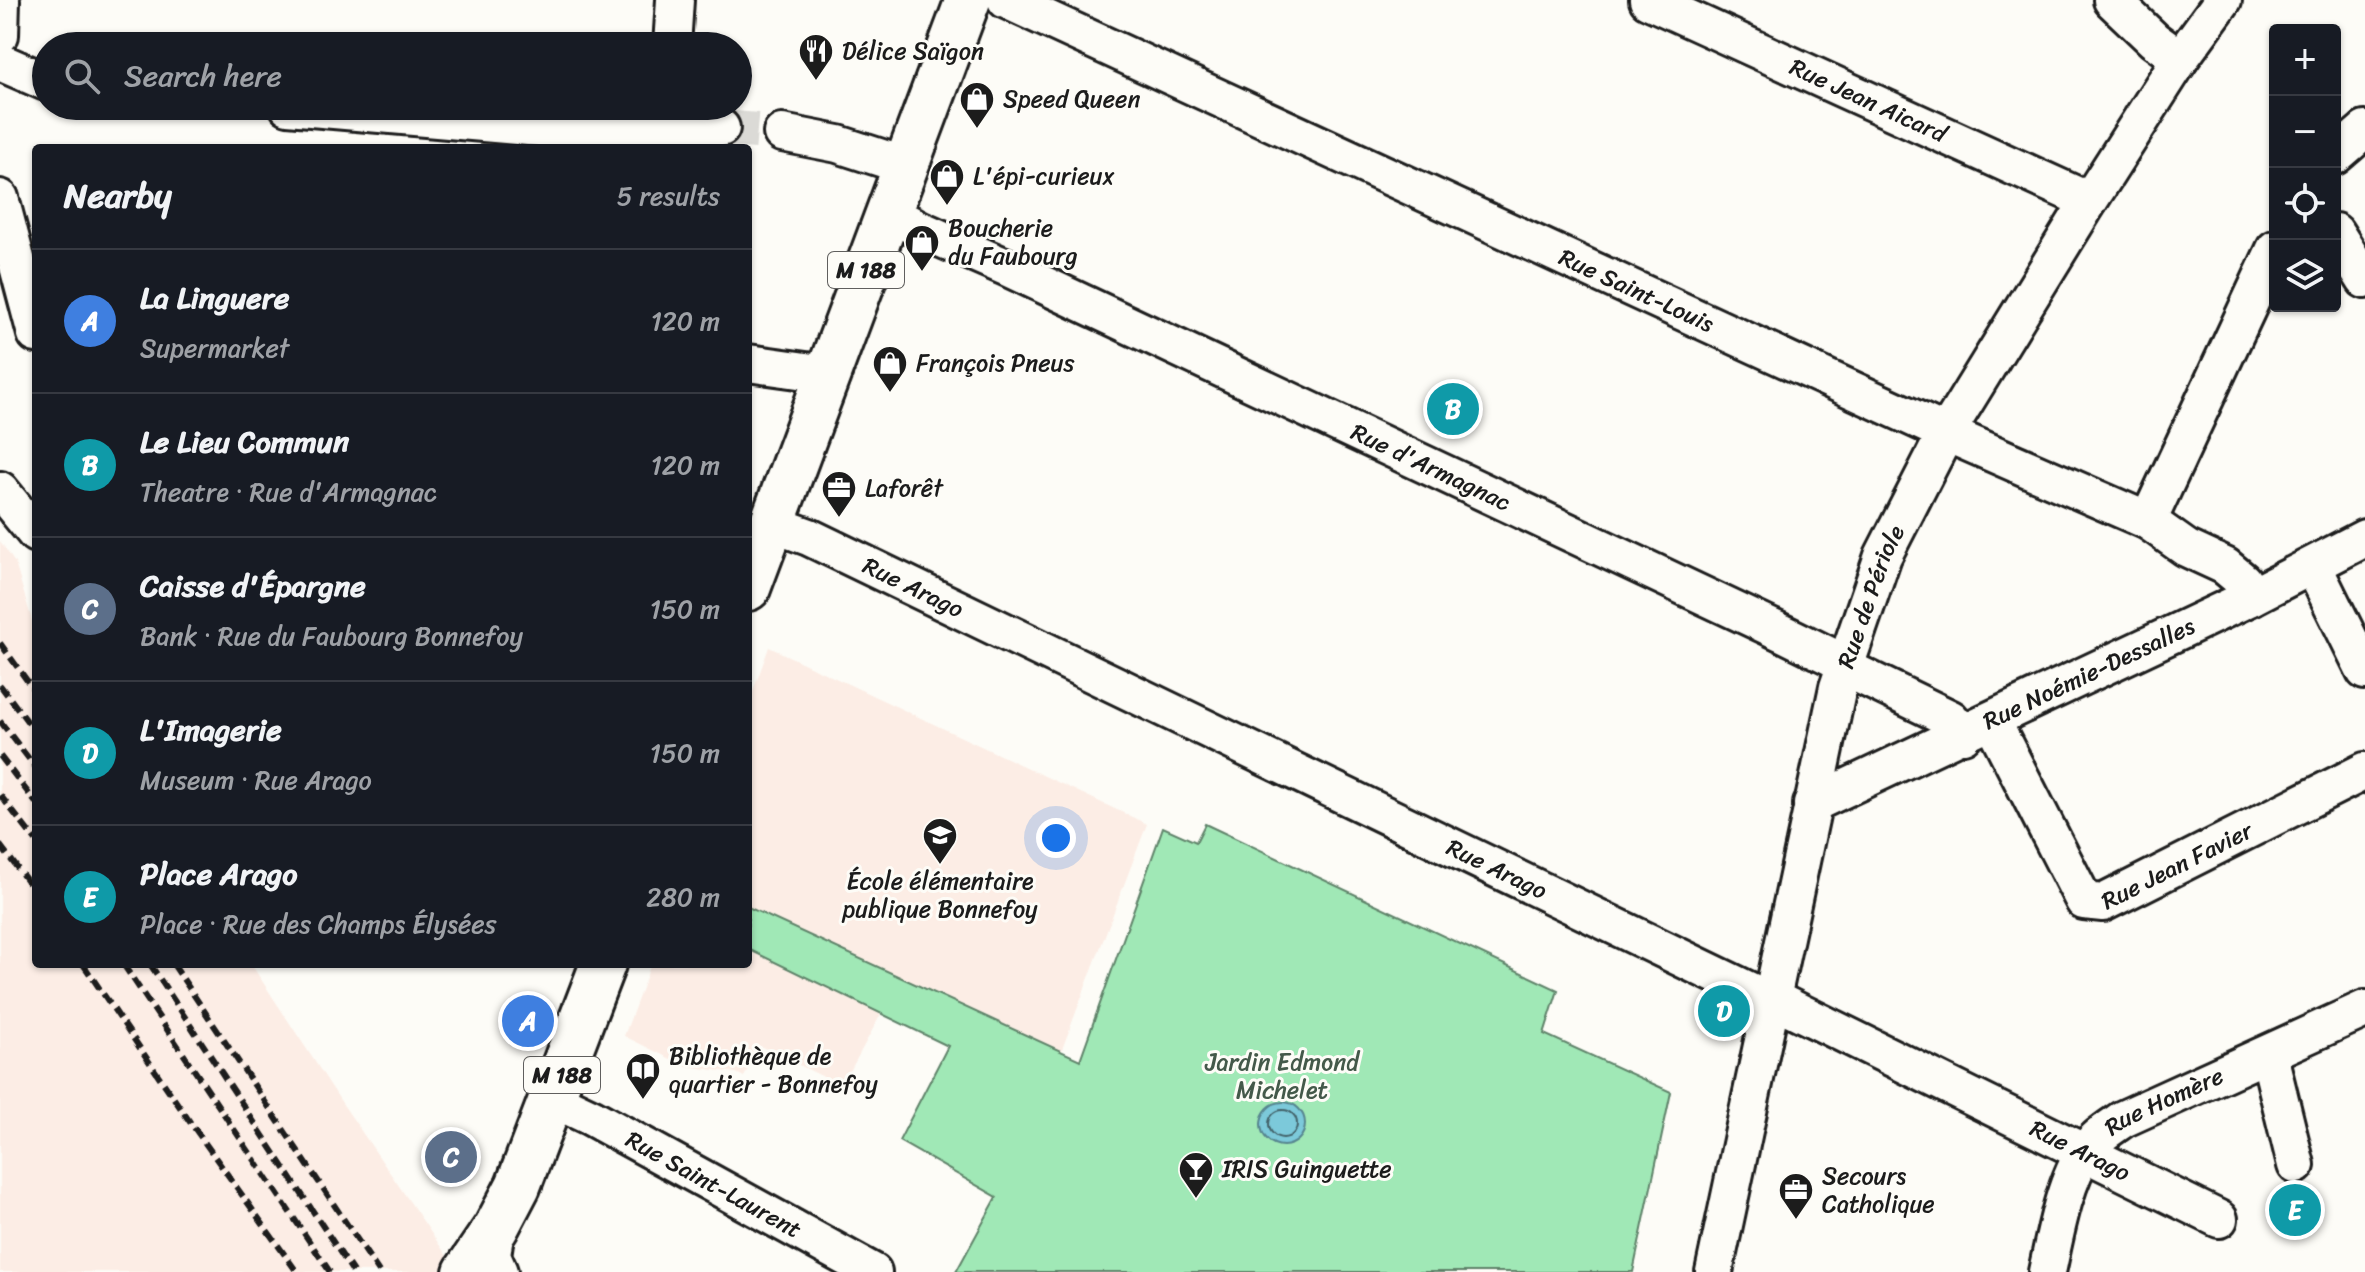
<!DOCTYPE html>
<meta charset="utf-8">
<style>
:root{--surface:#171b24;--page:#20242c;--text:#f1f3f6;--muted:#9ea1a6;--line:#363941;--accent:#8c9099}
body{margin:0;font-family:Sriracha,sans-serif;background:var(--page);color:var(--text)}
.controls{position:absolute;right:24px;top:24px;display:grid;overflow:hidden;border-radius:8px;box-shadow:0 2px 6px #0004}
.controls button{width:72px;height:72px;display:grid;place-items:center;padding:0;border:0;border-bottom:2px solid var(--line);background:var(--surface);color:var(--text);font:40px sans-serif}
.you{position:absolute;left:1056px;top:838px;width:28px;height:28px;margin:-20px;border:6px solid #fff;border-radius:50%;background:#1a73e8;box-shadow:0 0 0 12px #1a73e833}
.badge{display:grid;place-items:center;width:52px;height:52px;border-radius:50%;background:var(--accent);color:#fff;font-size:26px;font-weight:700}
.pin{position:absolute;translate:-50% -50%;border:4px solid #fff;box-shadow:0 2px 8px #0006}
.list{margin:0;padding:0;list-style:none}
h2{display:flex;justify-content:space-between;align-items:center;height:104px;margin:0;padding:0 32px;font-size:34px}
h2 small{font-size:26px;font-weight:400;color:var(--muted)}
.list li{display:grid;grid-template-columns:52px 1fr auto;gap:24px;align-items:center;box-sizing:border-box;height:144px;padding:0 32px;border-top:2px solid var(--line)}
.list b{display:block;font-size:30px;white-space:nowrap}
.list p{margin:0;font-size:26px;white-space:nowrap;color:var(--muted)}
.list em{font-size:26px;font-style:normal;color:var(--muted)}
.icon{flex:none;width:44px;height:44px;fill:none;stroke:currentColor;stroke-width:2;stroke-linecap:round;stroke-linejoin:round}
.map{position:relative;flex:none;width:2365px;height:1272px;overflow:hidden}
.search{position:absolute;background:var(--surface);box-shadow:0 2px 6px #0004;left:32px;top:32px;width:720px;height:88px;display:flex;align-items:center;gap:20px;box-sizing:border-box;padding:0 28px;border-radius:44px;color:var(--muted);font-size:30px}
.panel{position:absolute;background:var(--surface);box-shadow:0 2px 6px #0004;left:32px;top:144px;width:720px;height:824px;border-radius:8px}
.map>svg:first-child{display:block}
</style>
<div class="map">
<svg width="2365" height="1272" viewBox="0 0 2365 1272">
<rect width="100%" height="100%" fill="#fdfcf7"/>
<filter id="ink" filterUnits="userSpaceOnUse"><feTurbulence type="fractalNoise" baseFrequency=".0125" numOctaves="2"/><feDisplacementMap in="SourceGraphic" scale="16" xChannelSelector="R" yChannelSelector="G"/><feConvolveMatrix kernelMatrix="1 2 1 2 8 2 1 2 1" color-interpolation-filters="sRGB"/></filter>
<g filter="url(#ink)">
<g fill="#fcede5">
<path d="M0,541L15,563L36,634V964H251L342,1103L458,1272H0Z"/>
<path d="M769,647L1147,824L1061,1052L748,907V705Z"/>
<path d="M748,948L849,995L853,1000L881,1014L842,1086L760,1046L744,1077L736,1073L685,1066L624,1036L651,964H748Z"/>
</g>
<path fill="#a0e8b6" stroke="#5e8269" stroke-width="2" d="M1205,824L1558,990L1544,1034L1671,1092L1633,1272H956L997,1197L899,1141L948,1046L748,949V907L1080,1060L1163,827L1196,842Z"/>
<circle fill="#7cc9da" stroke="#56848e" stroke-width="2" cx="1283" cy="1124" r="22"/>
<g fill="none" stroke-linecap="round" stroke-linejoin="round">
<circle stroke="#426168" stroke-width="2" cx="1283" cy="1124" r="14"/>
<path stroke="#dbdad6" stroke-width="36" stroke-dasharray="36 18" stroke-linecap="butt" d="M721,128L782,133"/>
<g stroke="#1c1c1c" stroke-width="42">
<g id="minor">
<path id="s1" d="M1006,0L1946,433L2148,521L2186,548L2225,566L2243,581L2251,597"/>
<path id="s2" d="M1648,0L2089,201"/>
<path d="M2112,0L2154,40L2180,59"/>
<path d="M0,35L1,0"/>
<path d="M672,46L675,0"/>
<path d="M0,62L46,82"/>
<path d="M288,106L607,134L670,130"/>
<path d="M667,107L670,130L721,128"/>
<path d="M782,133L838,144L906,166"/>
<path d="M2335,156L2365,130"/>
<path d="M0,198L36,334"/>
<path id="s3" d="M888,212L919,229L1006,267L1785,634L1846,664L1858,674L1951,719L1963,735"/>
<path d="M2335,232L2365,280"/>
<path d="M748,363L827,374"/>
<path d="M0,490L36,534"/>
<path d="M2148,521L2275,249"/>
<path id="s4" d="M773,524L809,537L1756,994L1771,998L2219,1219"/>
<path d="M2313,566L2365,671"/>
<path id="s5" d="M1992,721L2084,901L2103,903L2365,771"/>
<path id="s6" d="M1812,804L2251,597L2365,538"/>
<path d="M2269,1055L2296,1165"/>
<path id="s7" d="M553,1099L591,1117L873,1272"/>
<path d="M496,1228L492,1256L499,1272"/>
<path id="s8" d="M1714,1272L1838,687L1883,556L1946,433L2089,201L2180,59L2223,0"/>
<path id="s9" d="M2047,1272C2055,1236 2064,1182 2085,1152C2095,1137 2109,1129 2123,1119L2365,1009"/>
</g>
</g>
<g stroke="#1c1c1c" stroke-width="50">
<g id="primary">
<path d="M748,588L968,0"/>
<path d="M466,1272L496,1228L518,1186L603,964"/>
</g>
</g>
<use href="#minor" stroke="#fdfcf7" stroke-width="36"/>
<use href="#primary" stroke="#fdfcf7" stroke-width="44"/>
<g stroke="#1c1c1c" stroke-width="6" stroke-dasharray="12 6" stroke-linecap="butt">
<path d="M0,643L36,693"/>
<path d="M0,685L36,733"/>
<path d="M0,721L36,768"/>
<path d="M0,756L36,803"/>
<path d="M0,795L36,841"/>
<path d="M0,845L36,893"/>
<path d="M83,964L190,1122L297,1272"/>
<path d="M123,964L330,1272"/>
<path d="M150,964L353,1272"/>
<path d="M173,964L379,1272"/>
</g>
</g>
</g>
<defs>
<g id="restaurant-pin" transform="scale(1.8)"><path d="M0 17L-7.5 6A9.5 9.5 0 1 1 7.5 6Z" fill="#1c1c1c" stroke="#fdfcf7"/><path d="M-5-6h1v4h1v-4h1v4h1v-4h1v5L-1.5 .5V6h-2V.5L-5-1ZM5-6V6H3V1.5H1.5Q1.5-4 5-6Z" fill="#fff"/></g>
<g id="shop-pin" transform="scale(1.8)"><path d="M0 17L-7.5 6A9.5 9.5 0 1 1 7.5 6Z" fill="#1c1c1c" stroke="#fdfcf7"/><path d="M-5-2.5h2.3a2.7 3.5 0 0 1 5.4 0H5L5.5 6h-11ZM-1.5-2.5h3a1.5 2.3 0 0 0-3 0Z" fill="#fff"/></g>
<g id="office-pin" transform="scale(1.8)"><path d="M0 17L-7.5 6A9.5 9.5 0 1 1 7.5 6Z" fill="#1c1c1c" stroke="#fdfcf7"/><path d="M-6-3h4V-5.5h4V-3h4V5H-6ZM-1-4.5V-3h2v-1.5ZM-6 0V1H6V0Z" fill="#fff"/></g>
<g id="school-pin" transform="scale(1.8)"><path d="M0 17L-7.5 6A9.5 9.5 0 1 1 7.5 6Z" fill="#1c1c1c" stroke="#fdfcf7"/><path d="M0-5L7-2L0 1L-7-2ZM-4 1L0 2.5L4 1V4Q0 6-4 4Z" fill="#fff"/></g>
<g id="library-pin" transform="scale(1.8)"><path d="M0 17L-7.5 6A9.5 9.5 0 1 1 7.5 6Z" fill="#1c1c1c" stroke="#fdfcf7"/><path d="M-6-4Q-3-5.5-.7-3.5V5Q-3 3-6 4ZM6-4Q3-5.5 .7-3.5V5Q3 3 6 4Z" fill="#fff"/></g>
<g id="bar-pin" transform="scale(1.8)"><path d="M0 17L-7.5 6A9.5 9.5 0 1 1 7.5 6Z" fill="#1c1c1c" stroke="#fdfcf7"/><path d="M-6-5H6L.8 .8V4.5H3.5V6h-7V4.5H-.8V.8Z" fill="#fff"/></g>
</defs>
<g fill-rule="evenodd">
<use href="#restaurant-pin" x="816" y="51"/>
<use href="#shop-pin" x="977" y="99"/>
<use href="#shop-pin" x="947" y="176"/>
<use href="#shop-pin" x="922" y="242"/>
<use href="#shop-pin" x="890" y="363"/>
<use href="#office-pin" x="839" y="488"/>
<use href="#school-pin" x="940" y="835"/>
<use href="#library-pin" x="643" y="1070"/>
<use href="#bar-pin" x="1196" y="1169"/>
<use href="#office-pin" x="1796" y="1190"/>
</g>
<g text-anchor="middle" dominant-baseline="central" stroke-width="6" stroke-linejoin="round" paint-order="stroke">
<g fill="#fdfcf7" stroke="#605f5e" stroke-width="2">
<rect x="828" y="252" width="76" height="36" rx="6"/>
<rect x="524" y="1057" width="76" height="36" rx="6"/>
</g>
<g font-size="22" font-weight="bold" fill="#1c1c1c">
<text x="866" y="270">M 188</text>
<text x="562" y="1075">M 188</text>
</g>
<g font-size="24" fill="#1c1c1c" stroke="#fdfcf7" text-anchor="start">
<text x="842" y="51">Délice Saïgon</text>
<text x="1003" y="99">Speed Queen</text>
<text x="973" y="176">L'épi-curieux</text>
<text x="948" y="228">Boucherie<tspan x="948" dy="28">du Faubourg</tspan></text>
<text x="916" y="363">François Pneus</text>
<text x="865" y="488">Laforêt</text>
<text x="940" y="881" text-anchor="middle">École élémentaire<tspan x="940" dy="28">publique Bonnefoy</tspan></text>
<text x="669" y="1056">Bibliothèque de<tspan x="669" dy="28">quartier - Bonnefoy</tspan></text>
<text x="1222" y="1169">IRIS Guinguette</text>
<text x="1822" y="1176">Secours<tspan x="1822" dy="28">Catholique</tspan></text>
</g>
<g font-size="24" fill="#1c1c1c" stroke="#fdfcf7">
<text stroke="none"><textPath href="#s2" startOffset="242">Rue Jean Aicard</textPath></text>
<text stroke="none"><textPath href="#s1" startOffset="694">Rue Saint-Louis</textPath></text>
<text stroke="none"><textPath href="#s3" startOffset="600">Rue d'Armagnac</textPath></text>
<text stroke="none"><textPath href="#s4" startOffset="154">Rue Arago</textPath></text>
<text stroke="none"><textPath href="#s8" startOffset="694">Rue de Périole</textPath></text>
<text stroke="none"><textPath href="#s6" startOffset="306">Rue Noémie-Dessalles</textPath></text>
<text stroke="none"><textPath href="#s5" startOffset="304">Rue Jean Favier</textPath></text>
<text stroke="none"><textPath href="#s4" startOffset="802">Rue Arago</textPath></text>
<text stroke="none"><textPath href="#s9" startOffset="222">Rue Homère</textPath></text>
<text stroke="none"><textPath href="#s4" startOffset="1450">Rue Arago</textPath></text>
<text stroke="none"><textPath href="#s7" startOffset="182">Rue Saint-Laurent</textPath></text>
</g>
<g font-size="24" fill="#44594a" stroke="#fdfcf7">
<text x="1282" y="1062">Jardin Edmond<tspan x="1282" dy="28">Michelet</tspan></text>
</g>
</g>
</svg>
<div class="controls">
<button>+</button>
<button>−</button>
<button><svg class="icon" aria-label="locate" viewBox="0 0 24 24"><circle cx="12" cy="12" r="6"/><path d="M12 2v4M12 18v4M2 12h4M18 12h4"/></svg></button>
<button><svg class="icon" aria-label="layers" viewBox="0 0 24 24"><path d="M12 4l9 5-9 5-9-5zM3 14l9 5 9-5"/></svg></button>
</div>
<div class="you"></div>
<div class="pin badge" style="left:528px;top:1021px;background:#3f7fe0">A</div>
<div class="pin badge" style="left:1453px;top:409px;background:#0f9aa8">B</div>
<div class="pin badge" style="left:451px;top:1157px;background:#5c6f8a">C</div>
<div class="pin badge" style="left:1724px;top:1011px;background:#0f9aa8">D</div>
<div class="pin badge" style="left:2295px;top:1210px;background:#0f9aa8">E</div>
<div class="search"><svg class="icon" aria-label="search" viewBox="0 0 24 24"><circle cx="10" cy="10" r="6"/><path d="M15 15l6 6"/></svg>Search here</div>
<section class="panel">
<h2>Nearby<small>5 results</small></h2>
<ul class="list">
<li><span class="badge" style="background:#3f7fe0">A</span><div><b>La Linguere</b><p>Supermarket</p></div><em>120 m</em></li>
<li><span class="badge" style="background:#0f9aa8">B</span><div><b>Le Lieu Commun</b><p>Theatre · Rue d'Armagnac</p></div><em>120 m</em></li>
<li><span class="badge" style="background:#5c6f8a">C</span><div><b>Caisse d'Épargne</b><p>Bank · Rue du Faubourg Bonnefoy</p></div><em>150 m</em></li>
<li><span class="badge" style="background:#0f9aa8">D</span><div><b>L'Imagerie</b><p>Museum · Rue Arago</p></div><em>150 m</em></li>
<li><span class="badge" style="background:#0f9aa8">E</span><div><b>Place Arago</b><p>Place · Rue des Champs Élysées</p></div><em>280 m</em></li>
</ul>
</section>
</div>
